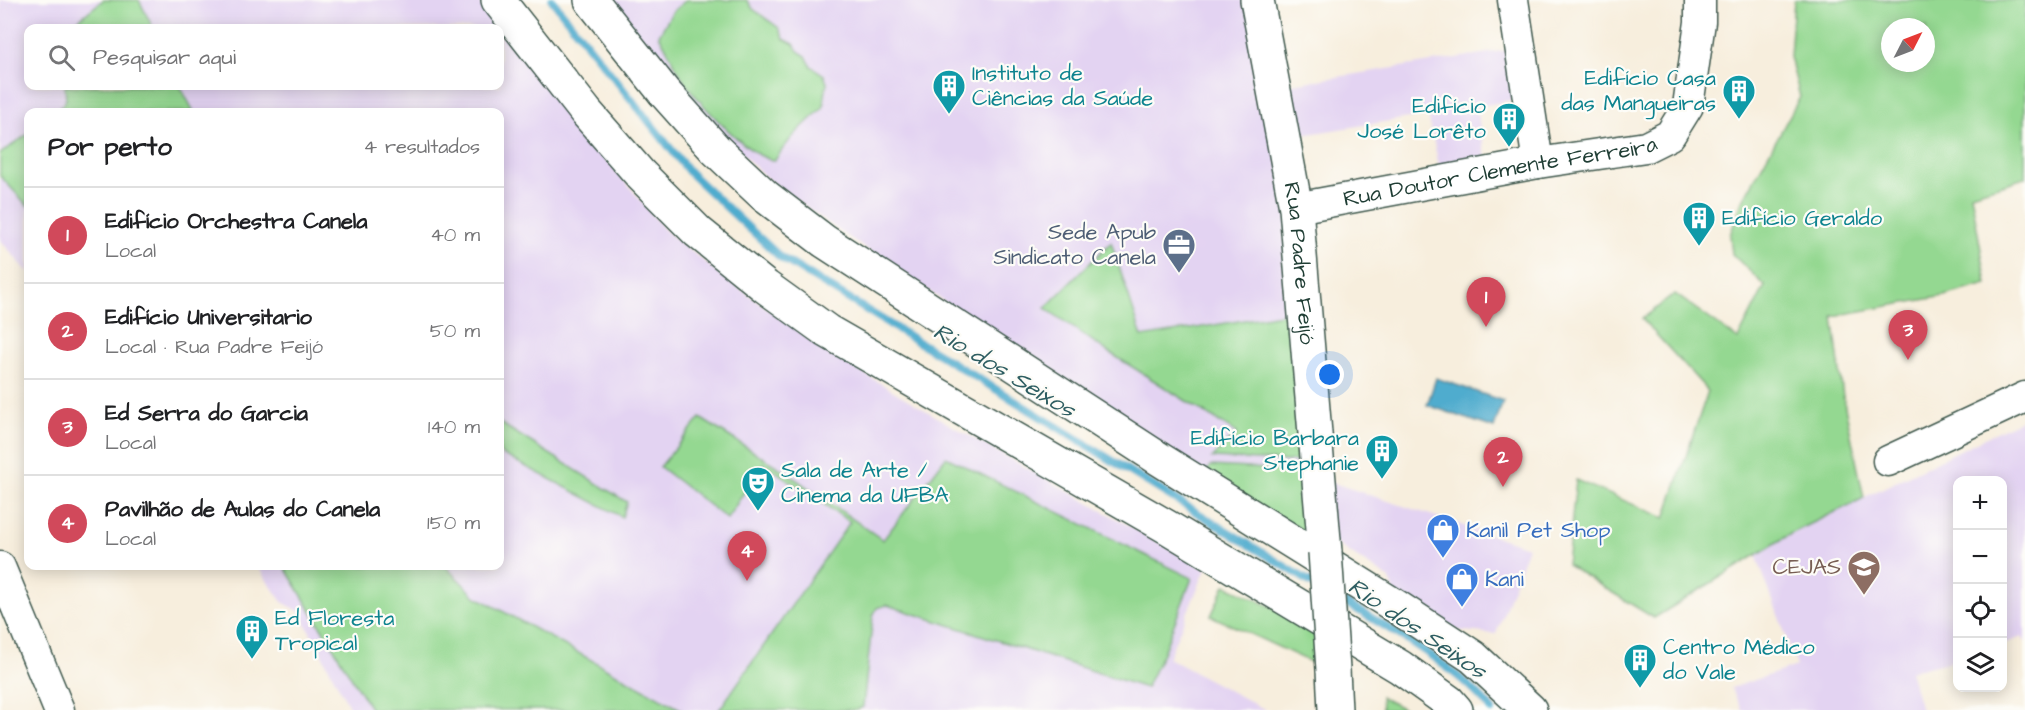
<!DOCTYPE html>
<html lang="pt">
<meta charset="utf-8">
<style>
:root{--surface:#fff;--page:#f2f2f2;--text:#202124;--muted:#757577;--line:#e0e0e0;--accent:#d1495b}
body{margin:0;font-family:"Architects Daughter",sans-serif;background:var(--page);color:var(--text)}
.controls{position:absolute;right:18px;bottom:18px;display:grid;overflow:hidden;border-radius:12px;box-shadow:0 3px 15px #0003}
.controls button{width:54px;height:54px;display:grid;place-items:center;padding:0;border:0;border-bottom:2px solid var(--line);background:var(--surface);color:var(--text);font:30px sans-serif}
.compass{position:absolute;left:1881px;top:18px;width:54px;height:54px;border-radius:50%;background:var(--surface);box-shadow:0 3px 15px #0003;rotate:48deg}
.you{position:absolute;left:1330px;top:375px;width:21px;height:21px;margin:-15px;border:4px solid #fff;border-radius:50%;background:#1a73e8;box-shadow:0 0 0 9px #1a73e833}
.badge{display:grid;place-items:center;width:39px;height:39px;border-radius:50%;background:var(--accent);color:#fff;font-size:20px;font-weight:700}
.pin{position:absolute;translate:-50% -50px;filter:drop-shadow(0 2px 3px #0008)}
.pin::after{content:'';position:absolute;top:32px;width:21px;height:18px;background:inherit;clip-path:polygon(0 0,100% 0,50% 100%)}
.list{margin:0;padding:0;list-style:none}
h2{display:flex;justify-content:space-between;align-items:center;height:78px;margin:0;padding:0 24px;font-size:26px}
h2 small{font-size:20px;font-weight:400;color:var(--muted)}
.list li{display:grid;grid-template-columns:39px 1fr auto;gap:18px;align-items:center;box-sizing:border-box;height:96px;padding:0 24px;border-top:2px solid var(--line)}
.list b{display:block;font-size:22px;white-space:nowrap}
.list p{margin:0;font-size:20px;white-space:nowrap;color:var(--muted)}
.list em{font-size:20px;font-style:normal;color:var(--muted)}
.icon{flex:none;width:33px;height:33px;fill:none;stroke:currentColor;stroke-width:2;stroke-linecap:round;stroke-linejoin:round}
.map{position:relative;flex:none;width:2025px;height:710px;overflow:hidden}
.search{position:absolute;background:var(--surface);box-shadow:0 3px 15px #0003;left:24px;top:24px;width:480px;height:66px;display:flex;align-items:center;gap:15px;box-sizing:border-box;padding:0 21px;border-radius:12px;color:var(--muted);font-size:22px}
.panel{position:absolute;background:var(--surface);box-shadow:0 3px 15px #0003;left:24px;top:108px;width:480px;height:462px;border-radius:12px}
.map>svg:first-child{display:block}
</style>
<div class="map">
<svg width="2025" height="710" viewBox="0 0 2025 710">
<rect width="100%" height="100%" fill="#fdfcf7"/>
<filter id="ink" filterUnits="userSpaceOnUse"><feTurbulence type="fractalNoise" baseFrequency=".0167" numOctaves="2"/><feDisplacementMap in="SourceGraphic" scale="12" xChannelSelector="R" yChannelSelector="G"/><feConvolveMatrix kernelMatrix="1 2 1 2 8 2 1 2 1" color-interpolation-filters="sRGB"/></filter>
<filter id="wash" filterUnits="userSpaceOnUse"><feTurbulence type="fractalNoise" baseFrequency=".008" numOctaves="4" result="noise"/><feDisplacementMap in="SourceGraphic" scale="24" xChannelSelector="R" yChannelSelector="G"/><feGaussianBlur stdDeviation="1.35" result="paint"/><feColorMatrix in="noise" values="0 0 0 0 0 0 0 0 0 0 0 0 0 0 0 0 0 1.4 0 .05"/><feComposite in="paint" operator="in"/></filter>
<g filter="url(#wash)">
<rect width="100%" height="100%" fill="#f7eedd"/>
<g fill="#e3d3f2">
<path d="M0,0H479L498,28H28V86H500V30L665,230L717,272L828,352L952,426L1206,569L1168,658L1266,710H351L299,611L282,602L257,566H500V112H28V272L0,240Z"/>
<path d="M604,0H1253L1286,177L1320,556L837,229L769,180L708,121Z"/>
<path d="M1520,48L1527,97L1476,107L1489,172L1442,180L1428,115L1283,138L1274,87Z"/>
<path d="M2025,418V642L2022,637L2003,644L2002,480H1958L1957,660L1910,671L1921,710H1742L1731,688L1797,666L1756,555L1792,533Z"/>
<path d="M1321,479L1528,547L1496,634L1433,628L1398,606L1390,579L1326,537Z"/>
</g>
<g fill="#94d891" stroke="#5a8a62" stroke-width="1.5" fill-rule="evenodd">
<path d="M103,0H139L153,28H68Z"/>
<path d="M686,0H747L753,9L779,28L784,39L794,44L798,51L806,56L811,66L824,75L827,83L823,108C812,117 794,134 786,145C782,149 779,155 775,160C753,161 703,106 689,88C677,72 669,52 659,35L673,11Z"/>
<path d="M1794,0H2025V178L1971,194L1987,284L1944,296L1833,316L1843,397L1864,498L1792,533L1654,618L1567,565L1576,480L1665,518L1708,391L1642,319L1675,294L1738,339L1765,286L1732,254L1730,235L1742,202L1800,97L1790,57ZM1890,27H1926V63H1890Z"/>
<path d="M65,86H180L194,112H57L66,100Z"/>
<path d="M28,134V206L0,176V154Z"/>
<path d="M1111,242L1142,337L1293,312L1307,462L1212,458L1237,433L1107,351L1045,308Z"/>
<path d="M700,418L781,469L883,540L946,457L1192,578L1163,653L1146,688L887,605L877,608L873,616L863,707L857,710H719L850,522L763,463L727,519L660,467Z"/>
<path d="M500,423L627,502L622,517L500,453Z"/>
<path d="M1210,466L1308,471L1317,548L1203,482Z"/>
<path d="M284,566H445L475,596L682,710H371Z"/>
<path d="M1225,585L1319,629L1313,663L1211,616Z"/>
<path d="M1381,697L1406,710H1382Z"/>
</g>
<path fill="#50acce" stroke="#387481" stroke-width="1.5" d="M1436,378L1503,401L1494,428L1427,405Z"/>
<g fill="none" stroke-linecap="round" stroke-linejoin="round">
<g stroke="#50acce" stroke-width="8">
<path d="M552,0L690,173L780,257L1320,588"/>
<path d="M1336,597C1389,629 1453,662 1492,710"/>
</g>
</g>
</g>
<g filter="url(#ink)">
<g fill="none" stroke-linecap="round" stroke-linejoin="round">
<g stroke="#3f584d" stroke-width="33">
<g id="street">
<path d="M1513,0L1538,163"/>
<path id="s1" d="M1296,208L1538,163L1646,147L1670,135L1688,106L1700,22V0"/>
<path d="M1888,461L2025,397"/>
<path d="M0,567L59,710"/>
</g>
</g>
<g stroke="#3f584d" stroke-width="36">
<g id="secondary">
<path id="s2" d="M1257,0L1296,208L1325,552"/>
<path d="M1333,670L1335,710"/>
</g>
</g>
<g stroke="#3f584d" stroke-width="36">
<g id="primary">
<path d="M498,0L586,112L641,175L698,232L766,287L827,331L1169,528L1400,667L1449,702L1456,710"/>
<path d="M591,0L664,92L716,150L765,196L824,241L1161,460L1397,607L1473,657L1530,710"/>
</g>
</g>
<use href="#street" stroke="#fff" stroke-width="30"/>
<use href="#secondary" stroke="#fff" stroke-width="33"/>
<use href="#primary" stroke="#fff" stroke-width="33"/>
<g stroke="#3f584d" stroke-width="36" stroke-linecap="butt">
<path id="secondary-bridge" d="M1325,552L1333,670"/>
</g>
<use href="#secondary-bridge" stroke="#fff" stroke-width="33"/>
</g>
</g>
<defs>
<g id="building-pin" transform="scale(1.725)"><path d="M0 17L-7.5 6A9.5 9.5 0 1 1 7.5 6Z" fill="#0f9aa8" stroke="#fdfcf7"/><path d="M-4-6H4V6H1V3H-1V6H-4ZM-2.5-4.3h1.7v1.8h-1.7ZM.8-4.3h1.7v1.8H.8ZM-2.5-1h1.7V.8h-1.7ZM.8-1h1.7V.8H.8Z" fill="#fff"/></g>
<g id="office-pin" transform="scale(1.725)"><path d="M0 17L-7.5 6A9.5 9.5 0 1 1 7.5 6Z" fill="#5c6f8a" stroke="#fdfcf7"/><path d="M-6-3h4V-5.5h4V-3h4V5H-6ZM-1-4.5V-3h2v-1.5ZM-6 0V1H6V0Z" fill="#fff"/></g>
<g id="theatre-pin" transform="scale(1.725)"><path d="M0 17L-7.5 6A9.5 9.5 0 1 1 7.5 6Z" fill="#0f9aa8" stroke="#fdfcf7"/><path d="M-5-5.5Q0-4 5-5.5V0Q5 5 0 6Q-5 5-5 0ZM-3.3-2.5H-1v1.5H-3.3ZM1-2.5H3.3v1.5H1ZM-2.8 1Q0 5.5 2.8 1Z" fill="#fff"/></g>
<g id="shop-pin" transform="scale(1.725)"><path d="M0 17L-7.5 6A9.5 9.5 0 1 1 7.5 6Z" fill="#3f7fe0" stroke="#fdfcf7"/><path d="M-5-2.5h2.3a2.7 3.5 0 0 1 5.4 0H5L5.5 6h-11ZM-1.5-2.5h3a1.5 2.3 0 0 0-3 0Z" fill="#fff"/></g>
<g id="school-pin" transform="scale(1.725)"><path d="M0 17L-7.5 6A9.5 9.5 0 1 1 7.5 6Z" fill="#8d6e63" stroke="#fdfcf7"/><path d="M0-5L7-2L0 1L-7-2ZM-4 1L0 2.5L4 1V4Q0 6-4 4Z" fill="#fff"/></g>
</defs>
<g fill-rule="evenodd">
<use href="#building-pin" x="949" y="86"/>
<use href="#building-pin" x="1739" y="91"/>
<use href="#building-pin" x="1509" y="119"/>
<use href="#building-pin" x="1699" y="218"/>
<use href="#office-pin" x="1179" y="245"/>
<use href="#building-pin" x="1382" y="451"/>
<use href="#theatre-pin" x="758" y="483"/>
<use href="#shop-pin" x="1443" y="530"/>
<use href="#school-pin" x="1864" y="567"/>
<use href="#shop-pin" x="1462" y="579"/>
<use href="#building-pin" x="252" y="631"/>
<use href="#building-pin" x="1640" y="660"/>
</g>
<g text-anchor="middle" dominant-baseline="central" stroke-width="4.5" stroke-linejoin="round" paint-order="stroke">
<g font-size="22" fill="#0d838f" stroke="#fdfcf7" text-anchor="start">
<text x="972" y="73">Instituto de<tspan x="972" dy="25">Ciências da Saúde</tspan></text>
<text x="1716" y="78" text-anchor="end">Edifício Casa<tspan x="1716" dy="25">das Mangueiras</tspan></text>
<text x="1486" y="106" text-anchor="end">Edifício<tspan x="1486" dy="25">José Lorêto</tspan></text>
<text x="1722" y="218">Edifício Geraldo</text>
<text x="1359" y="438" text-anchor="end">Edifício Barbara<tspan x="1359" dy="25">Stephanie</tspan></text>
<text x="781" y="470">Sala de Arte /<tspan x="781" dy="25">Cinema da UFBA</tspan></text>
<text x="275" y="618">Ed Floresta<tspan x="275" dy="25">Tropical</tspan></text>
<text x="1663" y="647">Centro Médico<tspan x="1663" dy="25">do Vale</tspan></text>
</g>
<g font-size="22" fill="#1f3d34" stroke="#fdfcf7">
<text stroke="none"><textPath href="#s1" startOffset="207">Rua Doutor Clemente Ferreira</textPath></text>
<text stroke="none"><textPath href="#s2" startOffset="267">Rua Padre Feijó</textPath></text>
</g>
<g font-size="22" fill="#4e5e75" stroke="#fdfcf7" text-anchor="end">
<text x="1156" y="232">Sede Apub<tspan x="1156" dy="25">Sindicato Canela</tspan></text>
</g>
<g font-size="22" fill="#366cbe" stroke="#fdfcf7" text-anchor="start">
<text x="1466" y="530">Kanil Pet Shop</text>
<text x="1485" y="579">Kani</text>
</g>
<g font-size="22" fill="#785e54" stroke="#fdfcf7" text-anchor="end">
<text x="1841" y="567">CEJAS</text>
</g>
<g font-size="24" font-style="italic" fill="#2e5e62" stroke="#fdfcf7">
<text transform="translate(1004 371) rotate(31)">Rio dos Seixos</text>
<text transform="translate(1417 629) rotate(34)">Rio dos Seixos</text>
</g>
</g>
</svg>
<div class="controls">
<button>+</button>
<button>−</button>
<button><svg class="icon" aria-label="locate" viewBox="0 0 24 24"><circle cx="12" cy="12" r="6"/><path d="M12 2v4M12 18v4M2 12h4M18 12h4"/></svg></button>
<button><svg class="icon" aria-label="layers" viewBox="0 0 24 24"><path d="M12 4l9 5-9 5-9-5zM3 14l9 5 9-5"/></svg></button>
</div>
<svg class="compass" viewBox="-18 -18 36 36"><path d="M0-13l5 13h-10z" fill="#e53935"/><path d="M0 13l5-13h-10z" fill="#757577"/></svg>
<div class="you"></div>
<div class="pin badge" style="left:1486px;top:327px">1</div>
<div class="pin badge" style="left:1503px;top:487px">2</div>
<div class="pin badge" style="left:1908px;top:360px">3</div>
<div class="pin badge" style="left:747px;top:581px">4</div>
<div class="search"><svg class="icon" aria-label="search" viewBox="0 0 24 24"><circle cx="10" cy="10" r="6"/><path d="M15 15l6 6"/></svg>Pesquisar aqui</div>
<section class="panel">
<h2>Por perto<small>4 resultados</small></h2>
<ul class="list">
<li><span class="badge">1</span><div><b>Edifício Orchestra Canela</b><p>Local</p></div><em>40 m</em></li>
<li><span class="badge">2</span><div><b>Edifício Universitario</b><p>Local · Rua Padre Feijó</p></div><em>50 m</em></li>
<li><span class="badge">3</span><div><b>Ed Serra do Garcia</b><p>Local</p></div><em>140 m</em></li>
<li><span class="badge">4</span><div><b>Pavilhão de Aulas do Canela</b><p>Local</p></div><em>150 m</em></li>
</ul>
</section>
</div>
